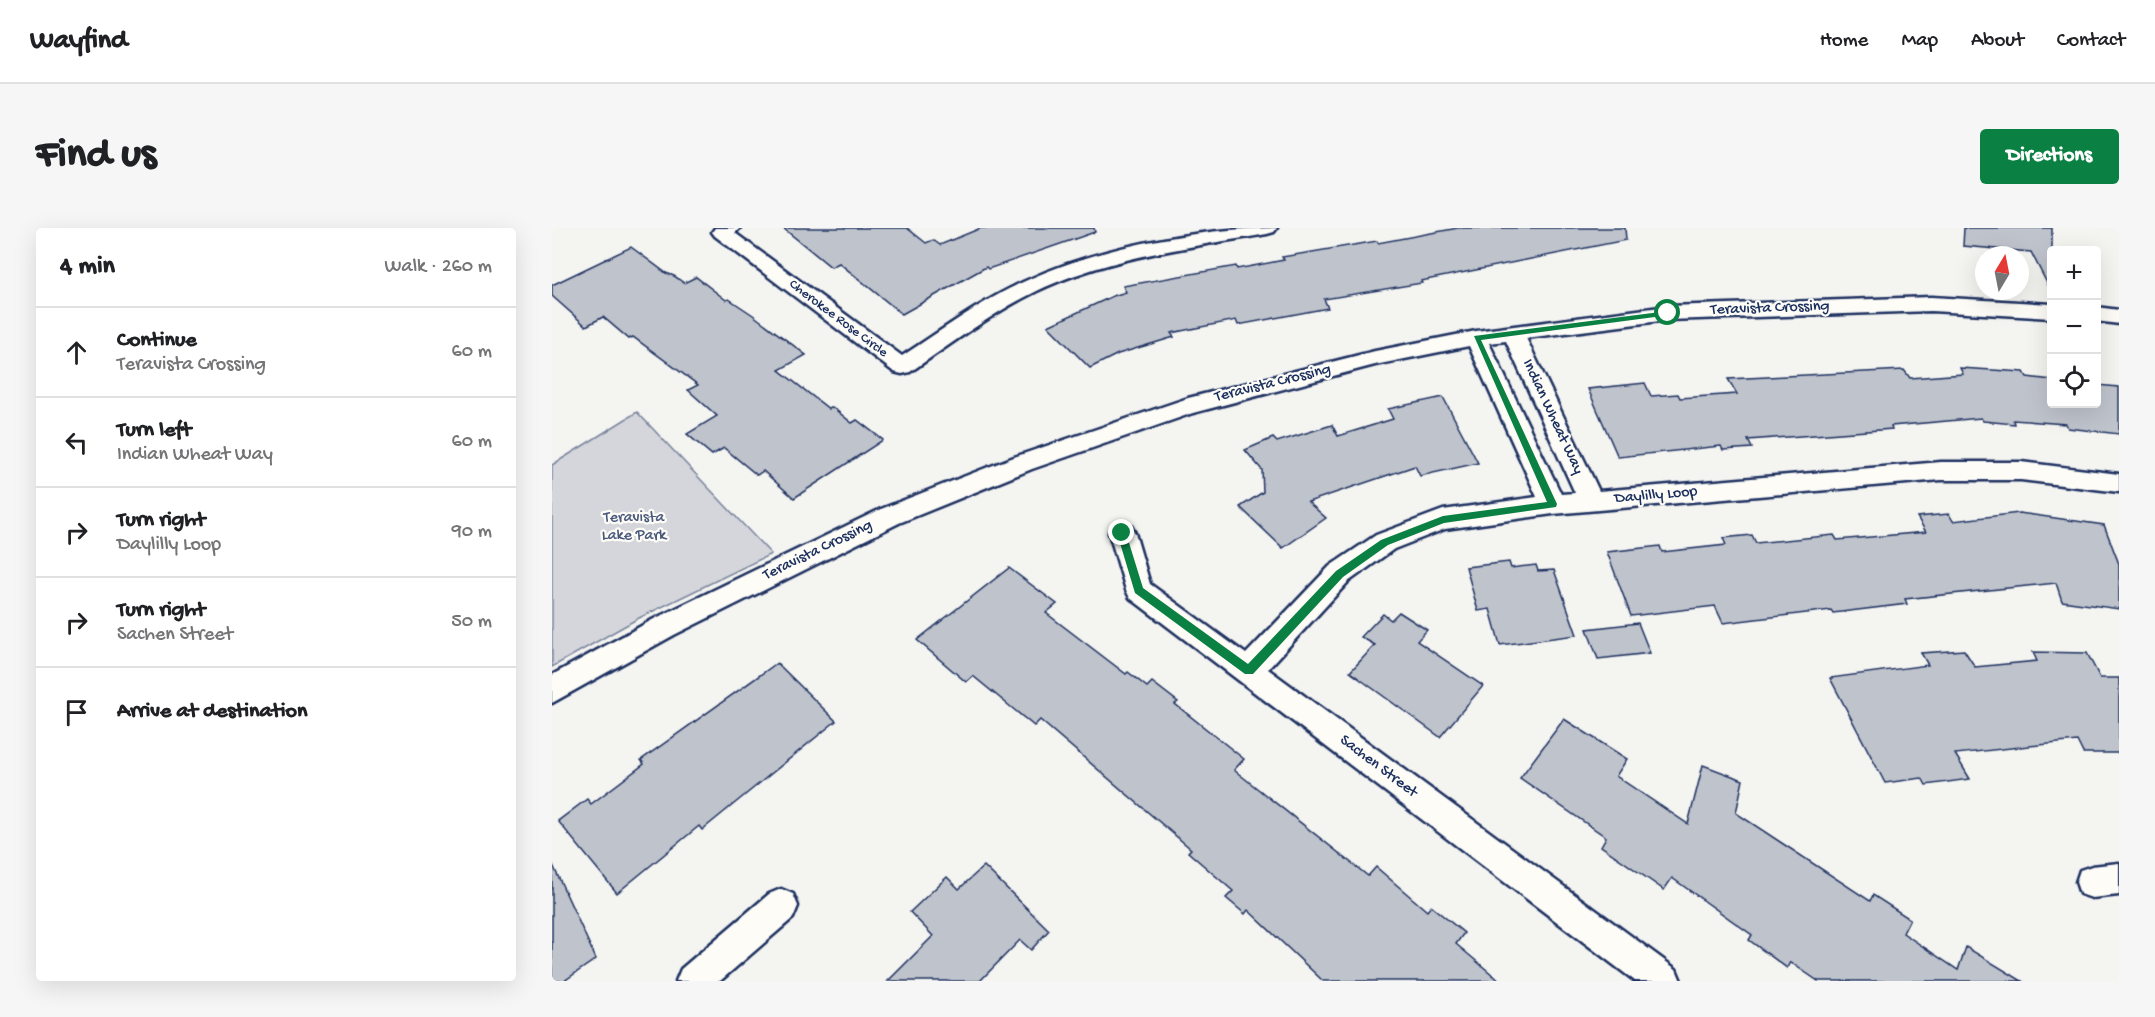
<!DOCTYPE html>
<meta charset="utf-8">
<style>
:root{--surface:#fff;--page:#f6f6f6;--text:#202124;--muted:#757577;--line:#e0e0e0;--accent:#0b8043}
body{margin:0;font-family:"Gochi Hand",sans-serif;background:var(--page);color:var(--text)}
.controls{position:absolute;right:18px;top:18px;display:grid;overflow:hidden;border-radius:6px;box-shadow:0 6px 24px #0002}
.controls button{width:54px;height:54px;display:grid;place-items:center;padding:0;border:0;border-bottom:2px solid var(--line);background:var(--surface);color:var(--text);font:30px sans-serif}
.compass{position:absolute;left:1423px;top:18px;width:54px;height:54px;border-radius:50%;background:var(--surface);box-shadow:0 6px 24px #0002;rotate:10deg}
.stop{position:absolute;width:18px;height:18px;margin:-14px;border:4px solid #0b8043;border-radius:50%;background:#fff}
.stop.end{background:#0b8043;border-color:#fff;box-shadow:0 2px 6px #0008}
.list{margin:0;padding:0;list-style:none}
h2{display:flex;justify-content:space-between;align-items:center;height:78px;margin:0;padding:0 24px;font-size:26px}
h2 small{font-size:20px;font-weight:400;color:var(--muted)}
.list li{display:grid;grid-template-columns:39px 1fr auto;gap:18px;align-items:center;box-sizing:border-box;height:90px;padding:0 24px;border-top:2px solid var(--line)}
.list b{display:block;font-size:22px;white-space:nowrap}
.list p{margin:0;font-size:20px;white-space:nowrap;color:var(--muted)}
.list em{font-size:20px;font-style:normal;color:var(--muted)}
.icon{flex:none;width:33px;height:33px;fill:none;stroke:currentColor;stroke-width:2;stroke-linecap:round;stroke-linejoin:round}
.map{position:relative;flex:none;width:1567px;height:753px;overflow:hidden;border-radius:6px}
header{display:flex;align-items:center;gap:36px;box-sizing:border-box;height:84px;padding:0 30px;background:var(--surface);border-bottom:2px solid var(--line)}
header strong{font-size:28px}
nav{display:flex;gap:33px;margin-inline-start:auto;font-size:21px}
.intro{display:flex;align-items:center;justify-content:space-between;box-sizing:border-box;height:144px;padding:0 36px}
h1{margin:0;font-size:42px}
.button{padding:15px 27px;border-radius:6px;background:var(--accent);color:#fff;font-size:21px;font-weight:700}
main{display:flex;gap:36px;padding:0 36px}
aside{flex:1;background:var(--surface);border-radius:6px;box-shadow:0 6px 24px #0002}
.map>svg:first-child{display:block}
</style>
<header>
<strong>Wayfind</strong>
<nav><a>Home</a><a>Map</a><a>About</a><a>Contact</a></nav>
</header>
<div class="intro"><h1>Find us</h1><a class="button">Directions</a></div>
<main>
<aside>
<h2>4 min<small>Walk · 260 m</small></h2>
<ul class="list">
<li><svg class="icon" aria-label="ahead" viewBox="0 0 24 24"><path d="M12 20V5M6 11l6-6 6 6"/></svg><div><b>Continue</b><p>Teravista Crossing</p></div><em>60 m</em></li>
<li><svg class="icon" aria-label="left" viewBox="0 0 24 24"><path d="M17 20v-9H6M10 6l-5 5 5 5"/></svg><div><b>Turn left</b><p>Indian Wheat Way</p></div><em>60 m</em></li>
<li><svg class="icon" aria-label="right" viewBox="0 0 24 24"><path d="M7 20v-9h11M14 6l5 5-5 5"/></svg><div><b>Turn right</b><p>Daylilly Loop</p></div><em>90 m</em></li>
<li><svg class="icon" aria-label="right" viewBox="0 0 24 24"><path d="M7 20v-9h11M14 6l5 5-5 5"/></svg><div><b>Turn right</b><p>Sachen Street</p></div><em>50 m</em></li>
<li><svg class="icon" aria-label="arrive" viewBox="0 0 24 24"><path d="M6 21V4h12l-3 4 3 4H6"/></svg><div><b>Arrive at destination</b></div></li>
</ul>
</aside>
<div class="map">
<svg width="1567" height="753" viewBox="0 0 1567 753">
<rect width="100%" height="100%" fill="#f4f4f1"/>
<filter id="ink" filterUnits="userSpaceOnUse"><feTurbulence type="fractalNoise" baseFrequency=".0167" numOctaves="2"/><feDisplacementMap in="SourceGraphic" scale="12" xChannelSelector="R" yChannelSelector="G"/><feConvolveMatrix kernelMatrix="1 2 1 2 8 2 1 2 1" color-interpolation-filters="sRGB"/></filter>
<g filter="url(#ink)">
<path fill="#d4d6db" stroke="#78829c" stroke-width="1.5" d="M85,184L219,326L85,391L0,439V237Z"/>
<g fill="#bfc3cc" stroke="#1b2f5e" stroke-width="1.5">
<path d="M231,0H355L374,15L381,12L388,17L429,0H542L543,4L436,41L434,39L350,86L287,35L279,39Z"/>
<path d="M906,0H1073L1074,12L869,53L870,55L772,71L776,80L686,97L684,92L619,105L622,109L566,126L538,140L496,98L561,68L574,64L571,58L684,38L685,41L732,32L730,29L825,13L826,15Z"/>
<path d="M1412,0H1500V65L1479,24L1411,18Z"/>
<path d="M79,19L114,45L122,48L132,55L144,49L174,72L177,71L201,87L254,127L227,142L277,181L280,179L300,195L305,192L331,212L242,270L211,243L205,247L172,220L160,227L135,206L165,188L136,162L146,157L81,109L77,111L51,89L34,98L0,68V57Z"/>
<path d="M1408,140L1472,144L1475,149L1500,152V176H1545V157L1567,159V206L1516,200L1514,196L1461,192L1462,196L1431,193L1429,190L1339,198L1340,201L1196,212L1200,220L1171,222L1169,218L1066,229L1036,161L1093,155L1099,168L1126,166L1128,170L1185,166L1176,151L1352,142L1358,150L1411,146Z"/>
<path d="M891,169L926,235L868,248L863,238L756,274L774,290L731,320L688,279L711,264L710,242L693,222L721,210L725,214L780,197L786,208L841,191L836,181Z"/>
<path d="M1467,285L1552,297L1567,336V381L1510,373L1504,355L1353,371L1355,376L1281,385L1279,382L1171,395L1163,378L1079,388L1055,324L1108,318L1110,324L1174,317L1171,310L1200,307L1204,315L1282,307L1285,312L1374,304L1365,289L1397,286L1401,293Z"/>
<path d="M957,334L959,340L984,337L986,343L1002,342L1025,407L948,417L938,381L926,383L914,339Z"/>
<path d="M457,340L505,376L494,385L574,446L576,444L595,459L600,454L626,474L623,476L692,531L682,542L816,648L824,639L875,683L879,678L912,705L904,716L948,753H771L696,682L693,686L674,670L681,663L636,624L639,621L488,492L482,498L421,448L414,454L365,412Z"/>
<path d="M847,384L875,402L865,413L931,458L888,509L798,444L823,417L809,409L831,386L839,392Z"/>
<path d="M1086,395L1098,425L1046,431L1035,401Z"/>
<path d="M1412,422L1423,439L1485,433L1481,424L1535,425L1548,450H1567V525H1531L1525,513L1403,526L1418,551L1374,557L1370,550L1333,555L1278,450L1376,437L1369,425Z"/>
<path d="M225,435L284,493L150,602L147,598L65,665L6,593L35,571L39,576L92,536L89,532Z"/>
<path d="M1012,491L1075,531L1064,548L1136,596L1151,537L1191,552L1184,585L1318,673L1321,667L1358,691L1351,705L1406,742L1414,719L1470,753H1266L1238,734L1235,740L1197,712L1200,707L1120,650L1112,662L1049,618L1054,609L968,550Z"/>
<path d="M0,635L44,731L12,753H0Z"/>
<path d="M432,638L497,702L479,722L468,712L428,753H336L381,708L358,684L395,649L407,661Z"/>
</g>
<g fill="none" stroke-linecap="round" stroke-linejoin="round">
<g stroke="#1b2f5e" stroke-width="5">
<g id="minor">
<path d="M163,0H188L183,5L350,128C390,102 428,74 471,54C543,20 645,0 725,0L722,4L715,6C638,19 556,29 485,63C440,85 399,116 358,144L350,146L342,144L163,8L160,4Z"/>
<path d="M1379,69L1500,76V90L1379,83L1116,92L974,110L1047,263L1389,234H1469L1567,246V264L1469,252H1389L1001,286L893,301L842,321L796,354L716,441L1124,741L1129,753H1083L578,370L574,362L557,305L561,298L570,295L579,298L583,305L598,356L694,426L778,338L824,307L891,282L985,269L917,118L823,137L641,185L480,241L347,295L122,407L0,475V447L102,391L329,281L462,229L636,170L823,123L924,103L1116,78ZM954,113L1023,265L1009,266L937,115Z"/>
<path d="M1544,79L1567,82V96L1544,93Z"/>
<path d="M1567,635V667L1540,670L1528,666L1524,654L1528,642L1540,638Z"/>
<path d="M229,661L241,666L246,678L241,690L168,753H124L129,741L217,666Z"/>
</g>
</g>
<use href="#minor" fill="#fdfcf7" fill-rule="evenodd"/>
</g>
</g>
<path fill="#0b8043" d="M1116,83L1119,85L1118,87L929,112L1005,276L1004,279L892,295L836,317L791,349L701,446H693L583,365L565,305L570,301L574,305L591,360L696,436L784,343L829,312L891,288L995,274L922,108Z"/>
<g text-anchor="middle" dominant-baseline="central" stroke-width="4.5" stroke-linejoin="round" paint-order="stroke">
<g font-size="14" fill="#1b2f5e" stroke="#fdfcf7">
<text transform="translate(286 91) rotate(37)">Cherokee Rose Circle</text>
</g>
<g font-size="16" fill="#1b2f5e" stroke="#fdfcf7">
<text transform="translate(1218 81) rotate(-2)">Teravista Crossing</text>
<text transform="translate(721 156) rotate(-14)">Teravista Crossing</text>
<text transform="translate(1000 189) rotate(65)">Indian Wheat Way</text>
<text transform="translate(1104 268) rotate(-5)">Daylilly Loop</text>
<text transform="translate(266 323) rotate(-26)">Teravista Crossing</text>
<text transform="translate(826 539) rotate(37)">Sachen Street</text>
</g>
<g font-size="16" fill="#49597d" stroke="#fdfcf7">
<text x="82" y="290">Teravista<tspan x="82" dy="18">Lake Park</tspan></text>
</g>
</g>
</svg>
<div class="controls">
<button>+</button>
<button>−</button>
<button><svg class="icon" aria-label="locate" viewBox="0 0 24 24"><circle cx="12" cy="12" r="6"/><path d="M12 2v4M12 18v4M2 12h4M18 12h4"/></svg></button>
</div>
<svg class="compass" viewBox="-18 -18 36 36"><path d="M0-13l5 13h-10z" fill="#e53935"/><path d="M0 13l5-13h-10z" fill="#757577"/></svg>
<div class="stop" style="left:1116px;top:85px"></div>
<div class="stop end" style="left:570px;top:305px"></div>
</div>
</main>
